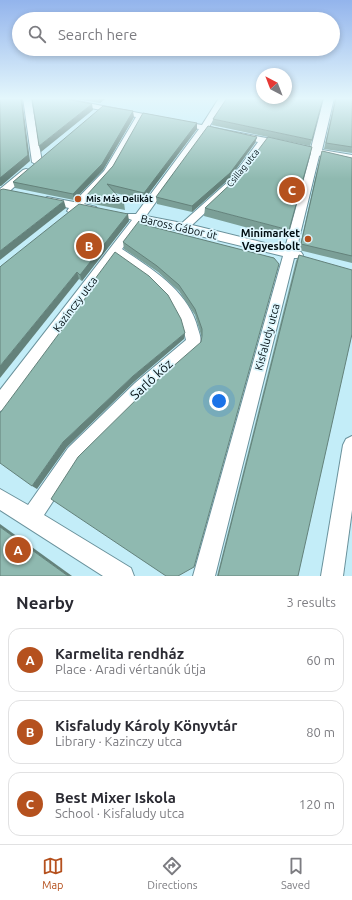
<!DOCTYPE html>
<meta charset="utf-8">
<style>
:root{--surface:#fff;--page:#f7f7f7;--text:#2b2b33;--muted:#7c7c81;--line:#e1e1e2;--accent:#b5511e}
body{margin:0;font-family:Ubuntu,sans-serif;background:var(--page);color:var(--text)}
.compass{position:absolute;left:256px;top:68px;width:36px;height:36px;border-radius:50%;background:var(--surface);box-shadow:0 2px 6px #0003;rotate:318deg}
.you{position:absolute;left:219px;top:401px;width:14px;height:14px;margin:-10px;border:3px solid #fff;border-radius:50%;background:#1a73e8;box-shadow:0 0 0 6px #1a73e833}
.badge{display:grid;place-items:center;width:26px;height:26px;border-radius:50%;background:var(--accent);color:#fff;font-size:13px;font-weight:700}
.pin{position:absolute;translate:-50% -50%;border:2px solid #fff;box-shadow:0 1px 4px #0006}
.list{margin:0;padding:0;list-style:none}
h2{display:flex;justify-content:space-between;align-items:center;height:52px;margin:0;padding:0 16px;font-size:17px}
h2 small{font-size:13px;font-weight:400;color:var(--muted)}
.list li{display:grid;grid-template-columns:26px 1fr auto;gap:12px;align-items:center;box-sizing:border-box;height:64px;margin:0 8px 8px;padding:0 8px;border:1px solid var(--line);border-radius:12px}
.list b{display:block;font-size:15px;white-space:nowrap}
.list p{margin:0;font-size:13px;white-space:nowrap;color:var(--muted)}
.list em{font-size:13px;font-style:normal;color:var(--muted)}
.icon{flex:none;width:22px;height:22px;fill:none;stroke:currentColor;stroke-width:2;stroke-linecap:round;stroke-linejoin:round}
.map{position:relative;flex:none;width:352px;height:576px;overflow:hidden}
.search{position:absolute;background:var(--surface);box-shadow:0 2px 6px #0003;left:12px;right:12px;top:12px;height:44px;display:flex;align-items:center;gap:10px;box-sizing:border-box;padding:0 14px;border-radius:22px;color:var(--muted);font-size:15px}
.sheet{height:268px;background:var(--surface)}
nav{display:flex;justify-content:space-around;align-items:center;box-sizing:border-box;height:56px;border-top:1px solid var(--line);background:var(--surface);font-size:11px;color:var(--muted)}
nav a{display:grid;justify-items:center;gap:2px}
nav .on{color:var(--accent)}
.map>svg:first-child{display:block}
</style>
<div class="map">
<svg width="352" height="576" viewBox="0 0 352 576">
<rect width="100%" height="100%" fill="#c3edf8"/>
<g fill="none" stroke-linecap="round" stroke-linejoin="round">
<g stroke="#6a929c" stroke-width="2">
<g id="pedestrian">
<path d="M23,98H31L42,162L37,165L32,162Z"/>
<path d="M47,98H62L159,117L163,119L159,121L143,118L113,172L84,204L96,207L97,209L96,211L92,212L79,210L76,213L72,214L67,211L69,208L43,202L42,200L47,197L74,202L104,171L136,117L51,100Z"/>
<path d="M219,98H227L209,127L282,141L286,144L282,147L266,143L236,184L192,225L285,248L311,153L301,151L300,149L304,146L319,150L320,152L296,251L301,252L303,255L301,258H294L215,576H193L283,256L142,222L122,249C152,269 189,291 198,329C200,335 202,340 199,346L147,393L80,460L44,515L131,568L134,576H103L0,510V489L28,505L68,448L135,383L186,340C178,299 149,279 116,257L6,409L0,411V390L132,220L127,218L126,216L127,214H136L199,129L177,125V121L202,125ZM206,131L258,142L230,180L182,223L146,216Z"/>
<path d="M26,169L29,170L31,172L29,174L4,196L0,197V189L23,170Z"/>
<path d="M352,436V510L343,576H321L343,445L346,439Z"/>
</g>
</g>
<g stroke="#6a929c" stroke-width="2">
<path id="minor" d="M324,98H334L322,150L352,155V163L312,154L310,152Z"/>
</g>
<use href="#pedestrian" fill="#fff" fill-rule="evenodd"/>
<use href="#minor" fill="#fff" fill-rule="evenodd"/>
</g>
<g fill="#7b9f97">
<path d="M70,98H106L100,103Z"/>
<path d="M335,98H352V153L324,149Z"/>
<path d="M134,117L103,170L74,200L15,188L13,182Z"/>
<path d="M213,119L312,140L310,146L212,125Z"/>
<path d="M197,123V129L144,200L115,193L124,203L125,210L88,203L86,196Z"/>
<path d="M257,137L255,143L229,179L192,212L157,204L156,197Z"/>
<path d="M322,151L352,158V263L299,250L320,157Z"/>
<path d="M205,208L289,230L286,238L204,216Z"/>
<path d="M129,221L82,281L79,279L0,267Z"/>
<path d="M141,224L274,258L201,342L202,338L201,335L195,315L179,291L158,272L124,249L123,242Z"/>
<path d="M299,255L298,576H217L296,261Z"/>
</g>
<g fill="#64827b">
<path d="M21,98H22L30,161L1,186H0V178Z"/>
<path d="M99,98H106L100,103Z"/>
<path d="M92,104L93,110L41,152L39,146Z"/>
<path d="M133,111L134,117L103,170L74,200L73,194Z"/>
<path d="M197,123V129L144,200V193Z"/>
<path d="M257,137L255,143L229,179L192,212V206Z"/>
<path d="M64,201L66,208L0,260V251Z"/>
<path d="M128,214L129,221L82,281L80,275Z"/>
<path d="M77,272L79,279L0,378V366Z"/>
<path d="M185,333L184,339L134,382L67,447L37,489L32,486L63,442L133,376Z"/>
<path d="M0,524L72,576H68L0,527Z"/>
</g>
<g fill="#8fb9b0" stroke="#64827b">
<path d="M0,98H21L28,155L0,178Z"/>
<path d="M32,98H61L92,104L39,146Z"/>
<path d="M227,98H323L312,140L213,119Z"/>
<path d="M336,98H352V147L326,143Z"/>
<path d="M103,106L133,111L102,164L73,194L13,182Z"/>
<path d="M143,113L197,123L144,193L107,184L124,203L86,196L113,166Z"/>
<path d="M208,126L257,137L230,173L192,206L156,197Z"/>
<path d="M268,137L312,147L289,230L205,208L238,177Z"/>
<path d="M322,151L352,158V256L301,244Z"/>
<path d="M3,189L64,201L0,251V190Z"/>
<path d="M79,204L128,214L80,275L77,272L0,366V267L1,266Z"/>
<path d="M139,221L141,224L274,258L279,264L194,567L178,576H166L51,499L78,457L147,389L201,342L202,336V329L195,309L179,285L157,266L123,242Z"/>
<path d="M115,252L149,276L168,295L181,319L185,333L133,376L63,442L32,486L0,463V413L95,285L92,283Z"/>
<path d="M299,255L352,270V334L298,576H218Z"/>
<path d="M0,527L68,576H0Z"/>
</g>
<linearGradient id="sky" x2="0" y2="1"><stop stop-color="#93b4ec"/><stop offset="0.55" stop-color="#e4f7fc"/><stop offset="1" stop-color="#e4f7fc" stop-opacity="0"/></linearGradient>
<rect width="352" height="179" fill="url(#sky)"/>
<g fill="#b5511e" stroke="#def7fe" stroke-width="1.5">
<circle cx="78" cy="199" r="4"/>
<circle cx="308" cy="239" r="4"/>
</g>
<g text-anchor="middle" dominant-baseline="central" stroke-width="3.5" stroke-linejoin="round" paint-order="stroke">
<g font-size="9" fill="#020e12" stroke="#def7fe">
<text transform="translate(243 168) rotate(-51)">Csillag utca</text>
</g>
<g font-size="9" font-weight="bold" fill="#020e12" stroke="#def7fe" text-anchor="start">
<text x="86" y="199">Mis Más Delikát</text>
</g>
<g font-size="11" fill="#020e12" stroke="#def7fe">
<text transform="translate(179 227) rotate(13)">Baross Gábor út</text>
<text transform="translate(75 304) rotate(-53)">Kazinczy utca</text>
<text transform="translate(267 337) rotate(-75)">Kisfaludy utca</text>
</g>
<g font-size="11" font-weight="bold" fill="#020e12" stroke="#def7fe" text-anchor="end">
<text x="300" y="233">Minimarket<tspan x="300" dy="13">Vegyesbolt</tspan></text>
</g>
<g font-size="13" fill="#020e12" stroke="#def7fe">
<text transform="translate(151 379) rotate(-43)">Sarló köz</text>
</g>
</g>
</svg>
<svg class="compass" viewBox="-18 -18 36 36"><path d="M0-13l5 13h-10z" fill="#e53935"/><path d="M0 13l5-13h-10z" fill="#7c7c81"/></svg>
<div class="you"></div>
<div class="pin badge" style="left:18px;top:550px">A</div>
<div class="pin badge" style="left:89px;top:246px">B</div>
<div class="pin badge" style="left:292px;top:190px">C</div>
<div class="search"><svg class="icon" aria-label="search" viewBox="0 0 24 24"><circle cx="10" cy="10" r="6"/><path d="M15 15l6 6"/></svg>Search here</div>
</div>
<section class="sheet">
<h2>Nearby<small>3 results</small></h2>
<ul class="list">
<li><span class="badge">A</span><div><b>Karmelita rendház</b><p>Place · Aradi vértanúk útja</p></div><em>60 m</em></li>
<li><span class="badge">B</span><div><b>Kisfaludy Károly Könyvtár</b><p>Library · Kazinczy utca</p></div><em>80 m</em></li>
<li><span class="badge">C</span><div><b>Best Mixer Iskola</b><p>School · Kisfaludy utca</p></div><em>120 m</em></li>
</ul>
</section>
<nav>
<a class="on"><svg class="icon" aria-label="map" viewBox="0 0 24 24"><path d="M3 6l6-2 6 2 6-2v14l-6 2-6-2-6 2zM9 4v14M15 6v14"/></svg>Map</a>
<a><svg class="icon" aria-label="directions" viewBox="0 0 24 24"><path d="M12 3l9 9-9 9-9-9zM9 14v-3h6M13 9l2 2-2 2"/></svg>Directions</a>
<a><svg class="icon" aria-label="saved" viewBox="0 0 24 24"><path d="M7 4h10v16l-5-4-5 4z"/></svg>Saved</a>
</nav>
